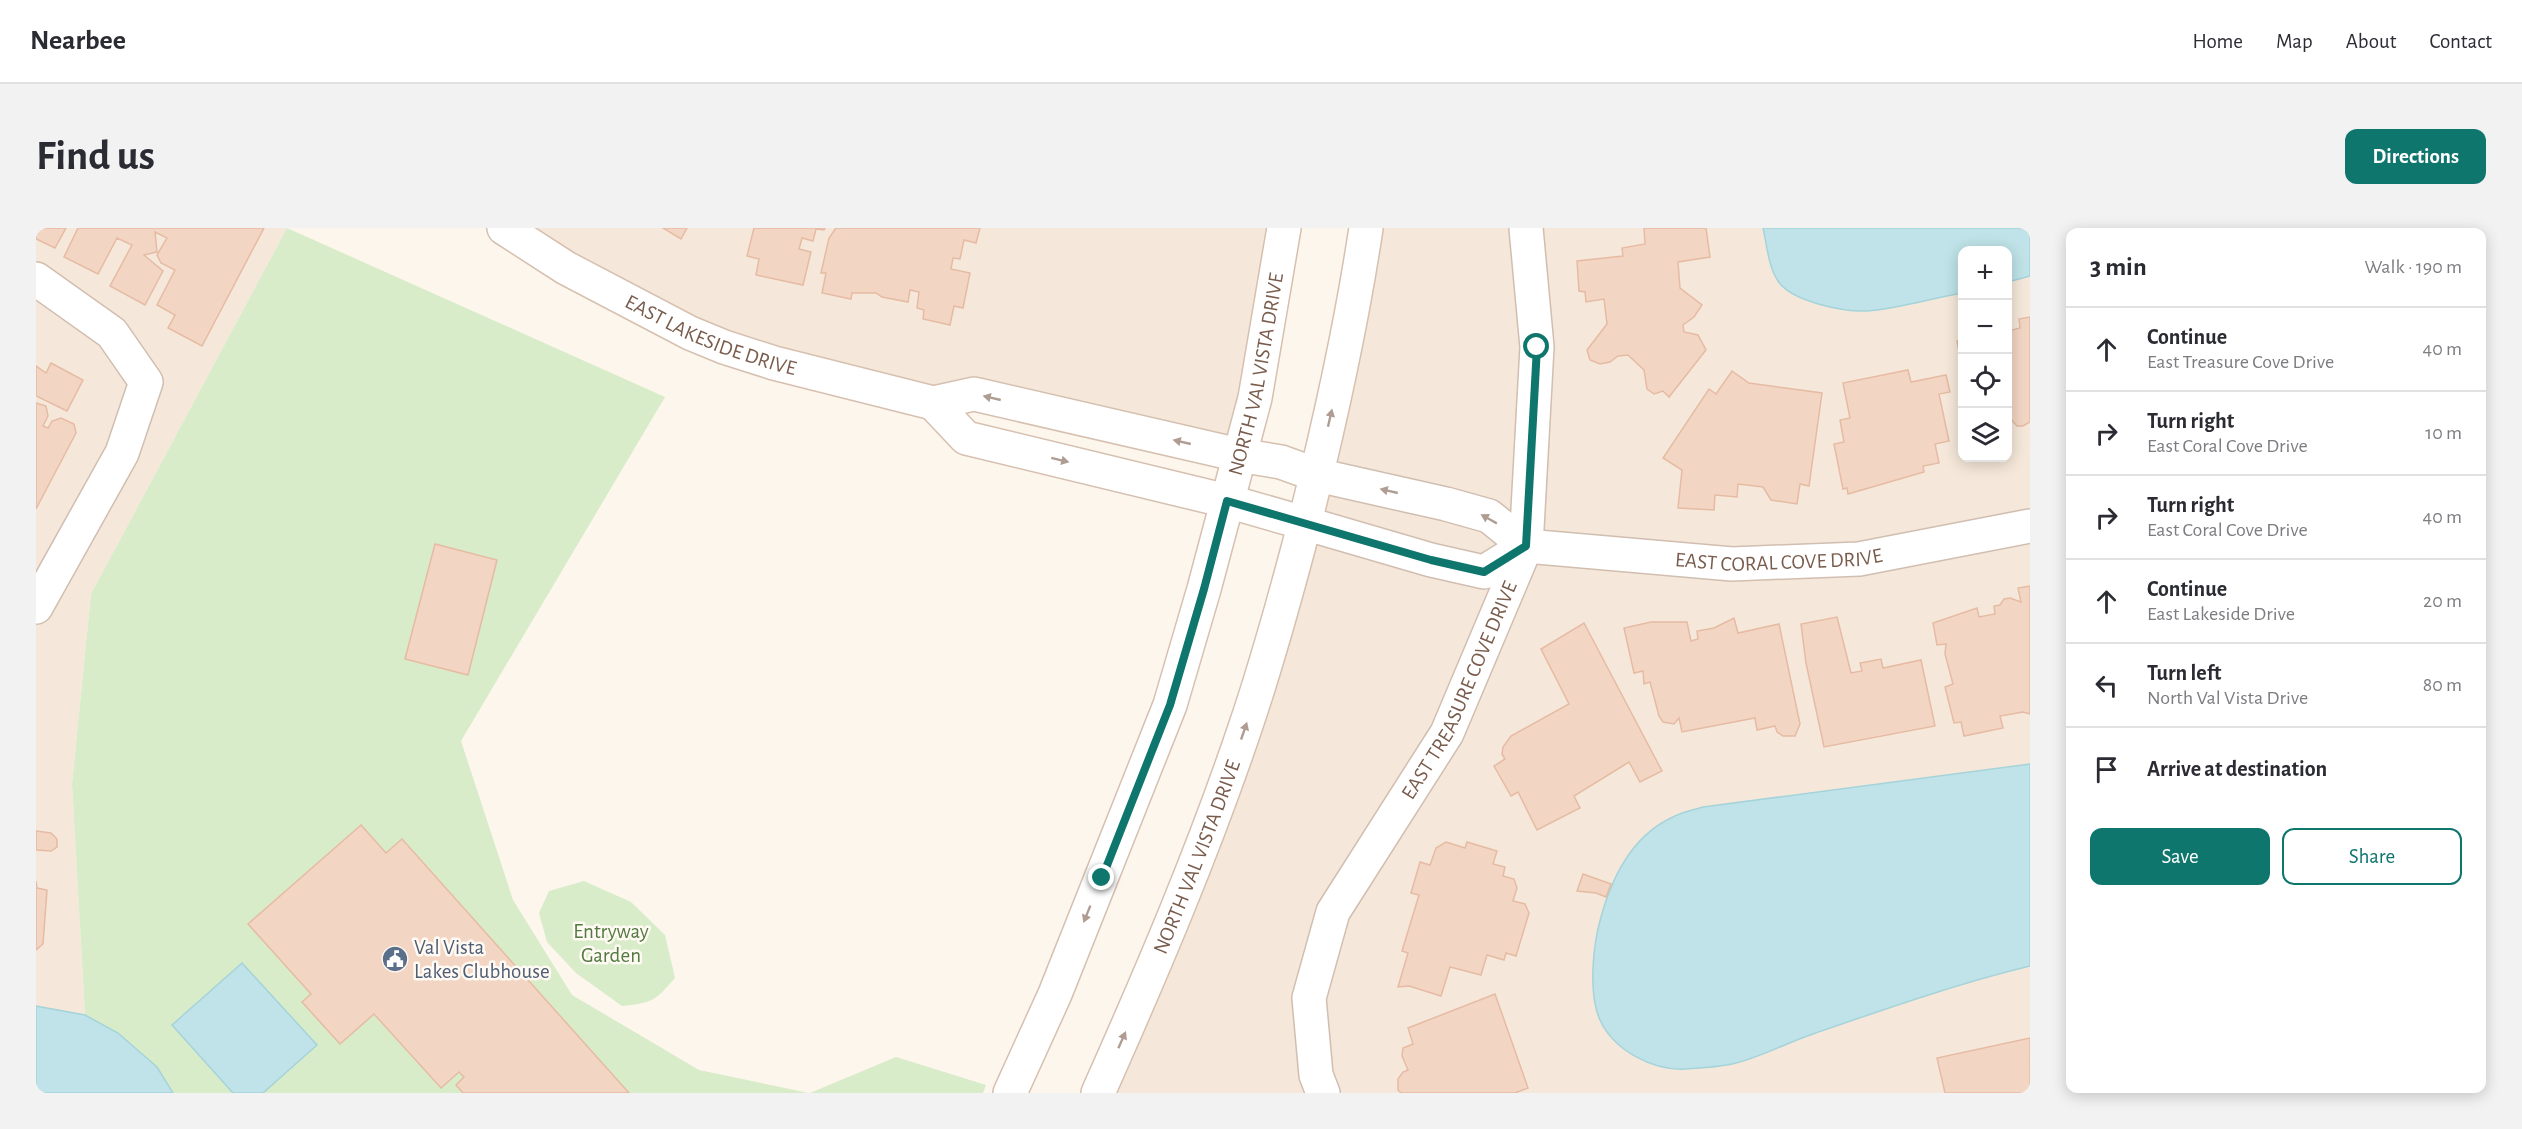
<!DOCTYPE html>
<meta charset="utf-8">
<style>
:root{--surface:#fff;--page:#f2f2f3;--text:#2b2b33;--muted:#7c7c81;--line:#e1e1e2;--accent:#0f766e}
body{margin:0;font-family:"Alegreya Sans",sans-serif;background:var(--page);color:var(--text)}
.controls{position:absolute;right:18px;top:18px;display:grid;overflow:hidden;border-radius:12px;box-shadow:0 3px 15px #0003}
.controls button{width:54px;height:54px;display:grid;place-items:center;padding:0;border:0;border-bottom:2px solid var(--line);background:var(--surface);color:var(--text);font:30px sans-serif}
.stop{position:absolute;width:18px;height:18px;margin:-14px;border:4px solid #0f766e;border-radius:50%;background:#fff}
.stop.end{background:#0f766e;border-color:#fff;box-shadow:0 2px 6px #0008}
.list{margin:0;padding:0;list-style:none}
h2{display:flex;justify-content:space-between;align-items:center;height:78px;margin:0;padding:0 24px;font-size:26px}
h2 small{font-size:20px;font-weight:400;color:var(--muted)}
.list li{display:grid;grid-template-columns:39px 1fr auto;gap:18px;align-items:center;box-sizing:border-box;height:84px;padding:0 24px;border-top:2px solid var(--line)}
.list b{display:block;font-size:22px;white-space:nowrap}
.list p{margin:0;font-size:20px;white-space:nowrap;color:var(--muted)}
.list em{font-size:20px;font-style:normal;color:var(--muted)}
.actions{display:flex;gap:12px;padding:18px 24px}
.actions a{flex:1;padding:14px 0;border:2px solid var(--accent);border-radius:12px;text-align:center;font-size:21px;color:var(--accent)}
.actions .main{background:var(--accent);color:#fff}
.icon{flex:none;width:33px;height:33px;fill:none;stroke:currentColor;stroke-width:2;stroke-linecap:round;stroke-linejoin:round}
.map{position:relative;flex:none;width:1994px;height:865px;overflow:hidden;border-radius:12px}
header{display:flex;align-items:center;gap:36px;box-sizing:border-box;height:84px;padding:0 30px;background:var(--surface);border-bottom:2px solid var(--line)}
header strong{font-size:28px}
nav{display:flex;gap:33px;margin-inline-start:auto;font-size:21px}
.intro{display:flex;align-items:center;justify-content:space-between;box-sizing:border-box;height:144px;padding:0 36px}
h1{margin:0;font-size:42px}
.button{padding:15px 27px;border-radius:12px;background:var(--accent);color:#fff;font-size:21px;font-weight:700}
main{display:flex;gap:36px;padding:0 36px}
aside{flex:1;background:var(--surface);border-radius:12px;box-shadow:0 3px 15px #0003}
.map>svg:first-child{display:block}
</style>
<header>
<strong>Nearbee</strong>
<nav><a>Home</a><a>Map</a><a>About</a><a>Contact</a></nav>
</header>
<div class="intro"><h1>Find us</h1><a class="button">Directions</a></div>
<main>
<div class="map">
<svg width="1994" height="865" viewBox="0 0 1994 865">
<rect width="100%" height="100%" fill="#fdf6ec"/>
<g fill="#f5e8da" fill-rule="evenodd">
<path d="M0,0H251L55,366L36,556L49,787L0,778Z"/>
<path d="M468,0H1248L1203,227L738,135Z"/>
<path d="M1330,0H1994V865H1062L1174,597ZM1926,22H1972V230H1926Z"/>
</g>
<g fill="#d8ecc9">
<path d="M251,0L629,169L425,513L477,672L536,767L663,842L773,865H137L121,839L82,805L49,787L36,556L55,366Z"/>
<path d="M548,653L595,674L629,707L639,750C619,773 616,775 586,778L540,745L511,714L503,685L513,663Z"/>
<path d="M860,829L950,857L947,865H774Z"/>
</g>
<g fill="#bfe3e8" stroke="#a5d3da" stroke-width="1.5">
<path d="M1727,0H1994V48L1972,54V22H1926V65C1897,70 1860,81 1831,83C1809,84 1755,74 1742,53C1732,38 1731,17 1727,0Z"/>
<path d="M1994,536V738C1920,756 1849,781 1777,806C1750,815 1723,830 1696,836C1682,839 1665,840 1650,841C1618,843 1578,823 1564,792C1552,766 1557,716 1565,689C1576,649 1597,607 1637,589C1646,584 1657,582 1667,579Z"/>
<path d="M206,735L281,817L227,865H197L136,797Z"/>
<path d="M0,778L49,787L82,805L121,839L137,865H0Z"/>
</g>
<g fill="#f3d5c3" stroke="#e6bba3" stroke-width="1.5">
<path d="M0,0H30L19,20L0,11Z"/>
<path d="M42,0H228L166,118L132,100L139,87L121,77L139,42L125,35L121,27L131,10L119,4L121,24L108,27L127,43L109,77L74,58L96,17L81,10L62,46L28,29Z"/>
<path d="M627,0H651L645,11Z"/>
<path d="M718,0H789L788,2L780,1L777,13L766,10L763,21L775,24L767,57L720,47L723,31L711,28Z"/>
<path d="M800,0H944L940,15L928,12L924,31L917,30L915,41L934,45L927,80L918,78L914,97L887,91L888,82L881,80L883,64L874,62L872,74L846,69L840,65H816L815,71L786,65L790,45H785L793,10Z"/>
<path d="M1608,0H1670L1674,29L1642,34L1644,60L1666,77L1658,89L1647,97L1648,104L1662,107L1670,122L1633,169L1627,163L1618,166L1611,161L1608,142L1592,127L1582,128L1574,134L1564,136L1554,132L1551,122L1571,96L1568,71L1550,74L1549,64L1543,63L1541,33L1587,28L1586,20L1609,16Z"/>
<path d="M1994,89V194L1987,198H1981L1972,188V103L1984,100L1983,91Z"/>
<path d="M1926,111V138L1921,113Z"/>
<path d="M15,135L47,152L31,183L0,168V138L10,145Z"/>
<path d="M1872,142L1875,154L1910,147L1914,164L1903,166L1913,213L1899,216L1903,235L1887,238L1888,244L1812,266L1811,260L1807,261L1798,216L1808,214L1804,192L1814,190L1807,155Z"/>
<path d="M1696,143L1713,155L1786,165L1773,258L1764,256L1761,276L1735,272L1727,259L1702,256L1701,269L1679,267L1678,282L1642,280L1646,242L1627,230L1673,161L1680,166Z"/>
<path d="M0,175L10,178L12,188L7,198L12,200L16,193L25,190L38,196L40,205L0,281Z"/>
<path d="M399,316L461,332L432,447L369,431Z"/>
<path d="M1994,358V486L1987,484L1964,488L1967,500L1928,508L1925,494L1918,495L1909,459L1917,456L1909,426L1910,416L1901,417L1897,395L1941,380L1943,389L1959,386L1958,378L1964,377L1968,371L1974,370L1985,374L1982,360Z"/>
<path d="M1801,389L1815,445L1826,443L1824,435L1845,431L1847,440L1885,432L1899,498L1788,519L1770,435L1765,396Z"/>
<path d="M1698,390L1702,405L1743,396L1764,496L1759,508H1747L1741,504L1739,498L1721,502L1719,490L1646,504L1643,490L1638,496L1627,494L1623,488L1614,454L1608,456L1607,443L1598,445L1588,400L1615,394H1651L1655,413L1662,411L1661,403L1678,400Z"/>
<path d="M1548,395L1626,543L1604,554L1593,534L1538,568L1544,580L1501,602L1482,564L1475,568L1458,538L1469,531L1466,526L1467,519L1475,508L1533,476L1505,421Z"/>
<path d="M325,597L350,625L366,611L593,865H427L420,857L428,849L423,844L405,860L338,786L304,816L266,774L275,766L212,696Z"/>
<path d="M0,603L15,605L21,611V619L15,623L0,622Z"/>
<path d="M1410,614L1429,620L1431,614L1461,623L1457,636L1469,639L1467,648L1478,651L1481,660L1477,673L1489,676L1493,685L1480,728L1470,725L1468,732L1451,727L1445,747L1414,739L1405,768L1373,758L1362,759L1372,725L1366,723L1383,667L1375,665L1384,634L1394,637L1400,620Z"/>
<path d="M1547,646L1575,656L1570,669L1560,665L1541,663Z"/>
<path d="M0,653L1,660L11,662L7,716L0,722Z"/>
<path d="M1459,766L1492,860L1479,865H1365L1362,862V851L1367,844L1372,842L1366,828L1367,820L1377,816L1372,800Z"/>
<path d="M1994,810V865H1909L1901,830Z"/>
</g>
<g fill="none" stroke-linecap="round" stroke-linejoin="round">
<g stroke="#d1beb0" stroke-width="36">
<g id="street">
<path d="M0,51L76,105L110,154L86,225L0,379"/>
<path id="s1" d="M1281,247L1410,276L1453,288L1490,318L1696,336L1823,331L1994,298"/>
<path d="M1268,295L1395,332L1448,344L1490,318"/>
<path id="s2" d="M1287,865L1280,847L1273,770L1297,684L1411,505L1490,318L1501,119L1490,0"/>
</g>
</g>
<g stroke="#d6c0b0" stroke-width="36">
<g id="secondary">
<path id="s3" d="M468,0L530,40L654,105L688,119L738,135L897,175L938,166L1203,227L1245,234L1281,247"/>
<path d="M897,175L930,210L1191,273L1268,295"/>
<path id="s4" d="M974,865L1019,766L1134,477L1168,361L1219,170L1248,0"/>
<path id="s5" d="M1062,865C1116,744 1168,622 1210,497C1230,438 1247,377 1263,317C1290,212 1314,107 1330,0"/>
</g>
</g>
<use href="#street" stroke="#fff" stroke-width="33"/>
<use href="#secondary" stroke="#fff" stroke-width="33"/>
</g>
<defs><path id="oneway-solid" d="M-6-.8H1V-3.2L6.5 0L1 3.2V.8H-6Z" transform="scale(1.5)"/></defs>
<g fill="#af9d94">
<use href="#oneway-solid" transform="translate(956 170) rotate(-167)"/>
<use href="#oneway-solid" transform="translate(1294 190) rotate(-77)"/>
<use href="#oneway-solid" transform="translate(1146 214) rotate(-167)"/>
<use href="#oneway-solid" transform="translate(1024 232) rotate(14)"/>
<use href="#oneway-solid" transform="translate(1353 263) rotate(-167)"/>
<use href="#oneway-solid" transform="translate(1453 291) rotate(-151)"/>
<use href="#oneway-solid" transform="translate(1208 503) rotate(-71)"/>
<use href="#oneway-solid" transform="translate(1051 686) rotate(112)"/>
<use href="#oneway-solid" transform="translate(1086 812) rotate(-66)"/>
</g>
<g fill="none" stroke-linecap="round" stroke-linejoin="round">
<path stroke="#0f766e" stroke-width="8" d="M1066,650L1134,477L1168,361L1191,273L1395,332L1448,344L1490,318L1501,119"/>
</g>
<defs>
<g id="civic-disc" transform="scale(1.35)"><circle r="9.5" fill="#5c6f8a" stroke="#fffaf3"/><path d="M-.6-6.5H3V-4.5H.6V-3L4-1V1h2V6H-6V1h2V-1L-.6-3ZM-1.2 2.5V6h2.4V2.5Z" fill="#fff"/></g>
</defs>
<g fill-rule="evenodd">
<use href="#civic-disc" x="359" y="731"/>
</g>
<g text-anchor="middle" dominant-baseline="central" stroke-width="5" stroke-linejoin="round" paint-order="stroke">
<g font-size="21" fill="#7a5c4d" stroke="#fffaf3">
<text stroke="none"><textPath href="#s3" startOffset="234">EAST LAKESIDE DRIVE</textPath></text>
<text stroke="none"><textPath href="#s4" startOffset="762">NORTH VAL VISTA DRIVE</textPath></text>
<text stroke="none"><textPath href="#s1" startOffset="478">EAST CORAL COVE DRIVE</textPath></text>
<text stroke="none"><textPath href="#s2" startOffset="442">EAST TREASURE COVE DRIVE</textPath></text>
<text stroke="none"><textPath href="#s5" startOffset="256">NORTH VAL VISTA DRIVE</textPath></text>
</g>
<g font-size="21" fill="#537a41" stroke="#fffaf3">
<text x="575" y="703">Entryway<tspan x="575" dy="24">Garden</tspan></text>
</g>
<g font-size="21" fill="#4e5e75" stroke="#fffaf3" text-anchor="start">
<text x="378" y="719">Val Vista<tspan x="378" dy="24">Lakes Clubhouse</tspan></text>
</g>
</g>
</svg>
<div class="controls">
<button>+</button>
<button>−</button>
<button><svg class="icon" aria-label="locate" viewBox="0 0 24 24"><circle cx="12" cy="12" r="6"/><path d="M12 2v4M12 18v4M2 12h4M18 12h4"/></svg></button>
<button><svg class="icon" aria-label="layers" viewBox="0 0 24 24"><path d="M12 4l9 5-9 5-9-5zM3 14l9 5 9-5"/></svg></button>
</div>
<div class="stop" style="left:1501px;top:119px"></div>
<div class="stop end" style="left:1066px;top:650px"></div>
</div>
<aside>
<h2>3 min<small>Walk · 190 m</small></h2>
<ul class="list">
<li><svg class="icon" aria-label="ahead" viewBox="0 0 24 24"><path d="M12 20V5M6 11l6-6 6 6"/></svg><div><b>Continue</b><p>East Treasure Cove Drive</p></div><em>40 m</em></li>
<li><svg class="icon" aria-label="right" viewBox="0 0 24 24"><path d="M7 20v-9h11M14 6l5 5-5 5"/></svg><div><b>Turn right</b><p>East Coral Cove Drive</p></div><em>10 m</em></li>
<li><svg class="icon" aria-label="right" viewBox="0 0 24 24"><path d="M7 20v-9h11M14 6l5 5-5 5"/></svg><div><b>Turn right</b><p>East Coral Cove Drive</p></div><em>40 m</em></li>
<li><svg class="icon" aria-label="ahead" viewBox="0 0 24 24"><path d="M12 20V5M6 11l6-6 6 6"/></svg><div><b>Continue</b><p>East Lakeside Drive</p></div><em>20 m</em></li>
<li><svg class="icon" aria-label="left" viewBox="0 0 24 24"><path d="M17 20v-9H6M10 6l-5 5 5 5"/></svg><div><b>Turn left</b><p>North Val Vista Drive</p></div><em>80 m</em></li>
<li><svg class="icon" aria-label="arrive" viewBox="0 0 24 24"><path d="M6 21V4h12l-3 4 3 4H6"/></svg><div><b>Arrive at destination</b></div></li>
</ul>
<div class="actions"><a class="main">Save</a><a>Share</a></div>
</aside>
</main>
